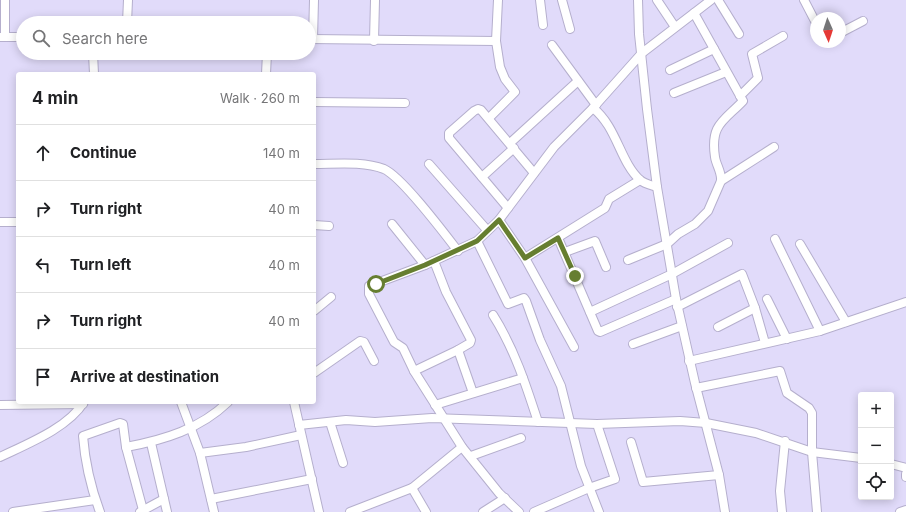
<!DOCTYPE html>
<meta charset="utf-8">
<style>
:root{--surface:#fff;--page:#f6f6f6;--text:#202124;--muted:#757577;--line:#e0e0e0}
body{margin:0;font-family:Inter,sans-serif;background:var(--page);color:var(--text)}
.controls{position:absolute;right:12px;bottom:12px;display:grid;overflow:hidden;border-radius:4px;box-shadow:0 2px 10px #0003}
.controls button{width:36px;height:36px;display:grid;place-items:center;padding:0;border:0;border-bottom:1px solid var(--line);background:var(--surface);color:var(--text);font:20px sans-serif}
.compass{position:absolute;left:810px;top:12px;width:36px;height:36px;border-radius:50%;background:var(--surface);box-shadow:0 2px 10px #0003;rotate:177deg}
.stop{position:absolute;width:12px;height:12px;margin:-9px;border:3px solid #667e30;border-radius:50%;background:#fff}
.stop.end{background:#667e30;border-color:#fff;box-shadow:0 1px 4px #0008}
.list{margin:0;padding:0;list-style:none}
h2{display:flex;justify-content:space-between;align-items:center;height:52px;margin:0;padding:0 16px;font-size:17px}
h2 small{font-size:13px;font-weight:400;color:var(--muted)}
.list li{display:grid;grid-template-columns:26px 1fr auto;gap:12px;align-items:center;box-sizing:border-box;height:56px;padding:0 16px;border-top:1px solid var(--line)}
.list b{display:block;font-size:15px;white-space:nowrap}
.list em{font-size:13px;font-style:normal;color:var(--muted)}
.icon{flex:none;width:22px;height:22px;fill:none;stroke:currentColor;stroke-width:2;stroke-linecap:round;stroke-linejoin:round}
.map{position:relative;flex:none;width:906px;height:512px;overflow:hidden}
.search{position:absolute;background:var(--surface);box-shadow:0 2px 10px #0003;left:16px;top:16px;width:300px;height:44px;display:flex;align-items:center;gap:10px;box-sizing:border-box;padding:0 14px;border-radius:22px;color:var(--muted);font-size:15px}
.panel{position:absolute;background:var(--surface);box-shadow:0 2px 10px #0003;left:16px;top:72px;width:300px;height:332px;border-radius:4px}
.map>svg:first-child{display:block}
</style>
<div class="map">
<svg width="906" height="512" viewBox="0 0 906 512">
<rect width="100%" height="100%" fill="#e1dbfa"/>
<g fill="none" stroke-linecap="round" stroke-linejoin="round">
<g stroke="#b5afcd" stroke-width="10">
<g id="minor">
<path d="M540,0L543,25"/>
<path d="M562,0L570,29"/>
<path d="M638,0L639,34L647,109L657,187L676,299L695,383L719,475L725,512"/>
<path d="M657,0L675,27"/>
<path d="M718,0L739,34"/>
<path d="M804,0L816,23"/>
<path d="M127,23L128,0"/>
<path d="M840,33L863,21"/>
<path d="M1,37H23"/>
<path d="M5,37V0"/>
<path d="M309,39L496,41L498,0"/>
<path d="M313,39L314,0"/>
<path d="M374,41L375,0"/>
<path d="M552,45L596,105"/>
<path d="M93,53L94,74"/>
<path d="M670,70L714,49"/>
<path d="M266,74L267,53"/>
<path d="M674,93L726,72"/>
<path d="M740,96L758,78L752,54L783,36"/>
<path d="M314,102L405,103"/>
<path d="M593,108C617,127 620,162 640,180C645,184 651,185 657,187"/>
<path d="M489,118L515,92L505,79L500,67L496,41"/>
<path d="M510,143L578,81"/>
<path d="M314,164C336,164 363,161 384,169C402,177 444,233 458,251"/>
<path d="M429,164L487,230"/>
<path d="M482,177L514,148"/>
<path d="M721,181L774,147"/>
<path d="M508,208L449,138V133L474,111L478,109L481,110L534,173"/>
<path d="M499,220L525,258L574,347"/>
<path d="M0,222H18"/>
<path d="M392,224L425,265"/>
<path d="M314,225L329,226"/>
<path d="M558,238L598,331L600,332L676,299"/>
<path d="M775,239L820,331"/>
<path d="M477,241L508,304L524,298L526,301L540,340L561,386L581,466L599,512"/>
<path d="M800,244L846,322"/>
<path d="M565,252L595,241L606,267"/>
<path d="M525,258L605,208L609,199L640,180"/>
<path d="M628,260L667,244L678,234L695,224L708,211L721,181C722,172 716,165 715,157C710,124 724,121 743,101L694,13"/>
<path d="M434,261L446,292L471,340L470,343L458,350"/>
<path d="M767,299L787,339"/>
<path d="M677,307L742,274L755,308L765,343"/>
<path d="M314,311L331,297"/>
<path d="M590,312L672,274L728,243"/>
<path d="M493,315C514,348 526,385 538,422"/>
<path d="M718,327L755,308"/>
<path d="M633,344L682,326"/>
<path d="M689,361L820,331L906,302"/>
<path d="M414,371L458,350L473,393"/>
<path d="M314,373L360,341L364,342L374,361"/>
<path d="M696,388L780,371L787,393L809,408L812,413V452L817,512"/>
<path d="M181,402L200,453L214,512"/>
<path d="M294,402L319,512"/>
<path d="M0,405L83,404"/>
<path d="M435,405L523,378"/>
<path d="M330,422L343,463"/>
<path d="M299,425L346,420L375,422L432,418L597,424L680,421L706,423L756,433L812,452L861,458"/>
<path d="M631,442L643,482L719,475"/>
<path d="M151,443L167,512"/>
<path d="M126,447C164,440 200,429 228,402"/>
<path d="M200,453L246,447L301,435"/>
<path d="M471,456L521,438"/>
<path d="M0,457C27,444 68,428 84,402"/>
<path d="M891,464L906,468"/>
<path d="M906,474V477"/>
<path d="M412,488L462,447"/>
<path d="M211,499L312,479"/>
<path d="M13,512L95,500"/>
<path d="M100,512C91,488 85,462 83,436L120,423L123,424L126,447L143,510"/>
<path d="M140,512L164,499"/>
<path d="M350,512L412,488L426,512"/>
<path d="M483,512L505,498"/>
<path d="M519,512L499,493L462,447L414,371L403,348L394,342L369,294V286L425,265L477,241L499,220L554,147L593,108L642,53L711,0"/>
<path d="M534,512L589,488L615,479L597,424"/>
<path d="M782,512L780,491L785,441"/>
<path d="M900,512L906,510"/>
</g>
</g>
<use href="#minor" stroke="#fff" stroke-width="8"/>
</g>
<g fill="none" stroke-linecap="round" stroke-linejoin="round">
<path stroke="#667e30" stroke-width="5" d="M376,284L425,265L477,241L499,220L525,258L558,238L575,276"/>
</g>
</svg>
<div class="controls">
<button>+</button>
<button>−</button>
<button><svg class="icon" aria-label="locate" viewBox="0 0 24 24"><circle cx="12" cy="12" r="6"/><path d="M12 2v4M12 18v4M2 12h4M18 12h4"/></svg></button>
</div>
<svg class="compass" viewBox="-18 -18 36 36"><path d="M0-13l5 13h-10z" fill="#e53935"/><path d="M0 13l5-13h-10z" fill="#757577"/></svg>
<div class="stop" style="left:376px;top:284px"></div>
<div class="stop end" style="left:575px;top:276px"></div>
<div class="search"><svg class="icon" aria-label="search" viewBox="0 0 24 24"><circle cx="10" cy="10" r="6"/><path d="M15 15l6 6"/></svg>Search here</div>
<section class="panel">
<h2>4 min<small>Walk · 260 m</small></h2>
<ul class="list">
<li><svg class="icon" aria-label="ahead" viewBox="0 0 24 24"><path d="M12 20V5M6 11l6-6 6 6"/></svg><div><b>Continue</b></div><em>140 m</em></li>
<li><svg class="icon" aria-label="right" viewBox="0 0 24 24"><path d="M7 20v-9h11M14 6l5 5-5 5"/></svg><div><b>Turn right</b></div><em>40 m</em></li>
<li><svg class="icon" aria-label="left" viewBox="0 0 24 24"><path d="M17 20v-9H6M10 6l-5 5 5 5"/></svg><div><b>Turn left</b></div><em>40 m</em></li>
<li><svg class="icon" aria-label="right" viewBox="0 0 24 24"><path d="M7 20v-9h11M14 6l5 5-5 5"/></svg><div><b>Turn right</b></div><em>40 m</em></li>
<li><svg class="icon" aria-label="arrive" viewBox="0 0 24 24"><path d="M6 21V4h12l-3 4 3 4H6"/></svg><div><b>Arrive at destination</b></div></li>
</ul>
</section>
</div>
